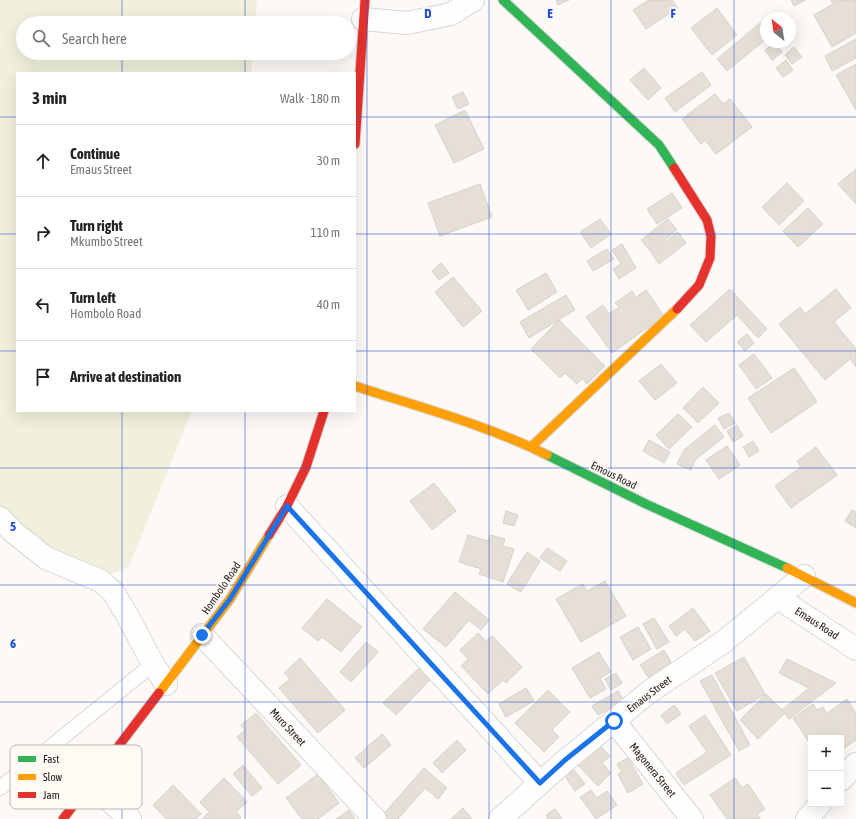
<!DOCTYPE html>
<meta charset="utf-8">
<style>
:root{--surface:#fff;--page:#f2f2f2;--text:#222;--muted:#767676;--line:#e0e0e0}
body{margin:0;font-family:"Asap Condensed",sans-serif;background:var(--page);color:var(--text)}
.controls{position:absolute;right:12px;bottom:12px;display:grid;overflow:hidden;border-radius:0px;box-shadow:0 4px 16px #0002}
.controls button{width:36px;height:36px;display:grid;place-items:center;padding:0;border:0;border-bottom:1px solid var(--line);background:var(--surface);color:var(--text);font:20px sans-serif}
.compass{position:absolute;left:760px;top:12px;width:36px;height:36px;border-radius:50%;background:var(--surface);box-shadow:0 4px 16px #0002;rotate:330deg}
.stop{position:absolute;width:12px;height:12px;margin:-9px;border:3px solid #1a73e8;border-radius:50%;background:#fff}
.stop.end{background:#1a73e8;border-color:#fff;box-shadow:0 1px 4px #0008}
.list{margin:0;padding:0;list-style:none}
h2{display:flex;justify-content:space-between;align-items:center;height:52px;margin:0;padding:0 16px;font-size:17px}
h2 small{font-size:13px;font-weight:400;color:var(--muted)}
.list li{display:grid;grid-template-columns:26px 1fr auto;gap:12px;align-items:center;box-sizing:border-box;height:72px;padding:0 16px;border-top:1px solid var(--line)}
.list b{display:block;font-size:15px;white-space:nowrap}
.list p{margin:0;font-size:13px;white-space:nowrap;color:var(--muted)}
.list em{font-size:13px;font-style:normal;color:var(--muted)}
.icon{flex:none;width:22px;height:22px;fill:none;stroke:currentColor;stroke-width:2;stroke-linecap:round;stroke-linejoin:round}
.map{position:relative;flex:none;width:856px;height:819px;overflow:hidden}
.search{position:absolute;background:var(--surface);box-shadow:0 4px 16px #0002;left:16px;top:16px;width:340px;height:44px;display:flex;align-items:center;gap:10px;box-sizing:border-box;padding:0 14px;border-radius:22px;color:var(--muted);font-size:15px}
.panel{position:absolute;background:var(--surface);box-shadow:0 4px 16px #0002;left:16px;top:72px;width:340px;height:340px;border-radius:0px}
.map>svg:first-child{display:block}
</style>
<div class="map">
<svg width="856" height="819" viewBox="0 0 856 819">
<rect width="100%" height="100%" fill="#fcf9f6"/>
<path fill="#f0f0dd" d="M0,0H257L255,23H23V53H253L251,73H17V411H192L129,566L83,587L0,531Z"/>
<g fill="#e6dfd5" stroke="#d4d1ce">
<path d="M556,0H569L558,5Z"/>
<path d="M649,0H672L678,8L646,29L633,10Z"/>
<path d="M791,0H805L794,6Z"/>
<path d="M831,0H856V33L832,47L814,15L833,4Z"/>
<path d="M717,8L737,35L712,55L691,28Z"/>
<path d="M760,23L766,31V39L727,71L717,59Z"/>
<path d="M856,39V58L832,71L825,56Z"/>
<path d="M775,43L782,52L772,60L765,50Z"/>
<path d="M794,47L802,57L792,64L785,55Z"/>
<path d="M786,60L793,70L783,77L776,68Z"/>
<path d="M856,64V110L836,75Z"/>
<path d="M644,68L661,88L648,100L630,80Z"/>
<path d="M702,72L711,85L675,112L665,98Z"/>
<path d="M463,92L469,104L458,109L452,97Z"/>
<path d="M715,94L723,104L730,99L752,127L716,154L705,140L701,144L682,119Z"/>
<path d="M465,110L484,149L454,163L435,125Z"/>
<path d="M856,169V204L838,184Z"/>
<path d="M787,183L804,201L779,225L762,207Z"/>
<path d="M480,184L492,217L440,236L428,203Z"/>
<path d="M672,193L682,208L657,224L647,209Z"/>
<path d="M808,208L823,224L798,247L783,231Z"/>
<path d="M600,219L611,234L591,248L580,232Z"/>
<path d="M668,219L677,230L650,251L641,240Z"/>
<path d="M678,232L686,243L659,264L651,252Z"/>
<path d="M622,244L636,268L619,279L613,269L621,264L612,250Z"/>
<path d="M607,249L614,259L593,271L587,261Z"/>
<path d="M441,263L449,273L439,280L432,271Z"/>
<path d="M546,273L557,292L528,310L516,290Z"/>
<path d="M453,277L482,311L463,327L435,292Z"/>
<path d="M730,289L767,329L758,338L737,315L706,342L690,325Z"/>
<path d="M836,289L851,308L834,322L856,349V367L850,359L825,380L779,324L800,307L805,314Z"/>
<path d="M646,290L664,316L612,353L586,317L603,305L609,314L619,307L615,303L632,291L636,297Z"/>
<path d="M566,295L575,310L529,338L520,322Z"/>
<path d="M559,320L605,366L587,384L582,379L577,384L565,373L560,378L531,349Z"/>
<path d="M747,334L754,343L745,351L737,342Z"/>
<path d="M754,354L772,378L756,389L739,365Z"/>
<path d="M661,364L677,383L655,400L639,381Z"/>
<path d="M794,368L817,402L771,433L748,398Z"/>
<path d="M703,387L719,403L698,423L683,408Z"/>
<path d="M729,413L735,423L724,429L718,418Z"/>
<path d="M678,414L692,427L669,449L656,435Z"/>
<path d="M715,425L724,437L695,460L691,470L677,464L684,450Z"/>
<path d="M737,425L743,436L733,442L727,431Z"/>
<path d="M649,440L670,452L664,463L643,451Z"/>
<path d="M753,441L759,451L749,457L743,447Z"/>
<path d="M727,446L740,465L719,479L706,460Z"/>
<path d="M816,447L837,475L791,508L775,486L801,467L797,461Z"/>
<path d="M434,483L456,511L432,530L410,501Z"/>
<path d="M852,510L856,512V528L845,521Z"/>
<path d="M506,511L518,515L514,526L503,523Z"/>
<path d="M468,535L488,541L490,535L505,539L503,546L514,549L503,582L479,574L481,569L459,562Z"/>
<path d="M547,548L567,561L560,571L540,558Z"/>
<path d="M527,552L540,561L521,592L507,584Z"/>
<path d="M605,581L626,616L581,642L556,599L583,584L587,591Z"/>
<path d="M455,592L489,620L481,630L469,620L446,647L423,629Z"/>
<path d="M327,599L362,627L341,652L322,637L318,641L302,628Z"/>
<path d="M693,608L710,631L695,641L685,629L676,636L669,626Z"/>
<path d="M654,618L669,642L657,649L643,624Z"/>
<path d="M638,627L651,649L633,660L620,637Z"/>
<path d="M478,633L486,641L492,636L522,667L506,683L503,680L488,694L461,666L468,659L460,650Z"/>
<path d="M366,642L378,652L351,682L340,672Z"/>
<path d="M664,650L671,662L648,677L640,665Z"/>
<path d="M599,652L611,672L600,678L606,689L590,698L572,668Z"/>
<path d="M744,657L765,694L737,711L715,673Z"/>
<path d="M300,658L345,710L318,733L279,688L290,679L284,673Z"/>
<path d="M787,659L836,683L789,719L782,710L809,688L779,673Z"/>
<path d="M419,668L431,679L396,715L383,703Z"/>
<path d="M616,673L622,683L611,690L605,679Z"/>
<path d="M712,675L750,745L739,751L700,681Z"/>
<path d="M526,688L534,701L506,717L499,704Z"/>
<path d="M548,690L570,712L552,730L559,737L544,752L515,723Z"/>
<path d="M618,691L624,701L598,715L592,706Z"/>
<path d="M766,694L785,713L758,739L740,720Z"/>
<path d="M847,699L856,713V740L841,750V738H811V745L793,718L813,704L817,710L823,707L827,713Z"/>
<path d="M674,705L681,714L667,724L661,715Z"/>
<path d="M256,713L301,765L278,784L237,737L245,730L241,725Z"/>
<path d="M705,715L731,755L684,785L676,773L707,752L689,726Z"/>
<path d="M382,734L391,745L364,768L355,758Z"/>
<path d="M457,740L466,750L442,773L433,763Z"/>
<path d="M597,742L610,756L602,763L611,773L598,786L575,762Z"/>
<path d="M628,758L643,784L628,793L618,774L622,772L617,764Z"/>
<path d="M243,765L262,788L252,796L233,774Z"/>
<path d="M424,768L447,788L438,799L425,788L398,819H386L382,816Z"/>
<path d="M574,770L585,784L575,791L565,776Z"/>
<path d="M318,774L339,803L318,819H302L286,798Z"/>
<path d="M224,778L247,802L236,812L241,817L240,819H202L209,812L200,802Z"/>
<path d="M735,778L742,788L748,784L765,809L757,814L760,819H727L710,795Z"/>
<path d="M173,785L201,814L196,819H166L153,805Z"/>
<path d="M591,790L597,798L607,791L617,805L596,819L580,797Z"/>
<path d="M463,808L472,819H451Z"/>
<path d="M555,809L562,819H548L546,815Z"/>
<path d="M349,810L355,819H336Z"/>
</g>
<g fill="none" stroke-linecap="round" stroke-linejoin="round">
<g stroke="#d9d7d4" stroke-width="16">
<path id="lane" d="M0,788L153,664"/>
</g>
<g stroke="#d9d7d4" stroke-width="24">
<g id="street">
<path d="M363,19L407,23L451,14L473,0"/>
<path d="M287,506L540,783"/>
<path d="M0,518L12,531L46,558L101,581L113,592L126,613L153,664L166,684"/>
<path d="M778,598L856,649"/>
<path d="M202,635L375,819"/>
<path d="M614,721L692,819"/>
<path d="M841,780L856,764"/>
<path d="M91,784L130,819"/>
<path d="M500,819L565,761L649,692L722,643L804,576"/>
<path d="M807,819L820,804"/>
</g>
</g>
<g stroke="#d9d7d4" stroke-width="11">
<g id="fast">
<path d="M503,0L659,145L674,168"/>
<path d="M547,455L646,504L787,568"/>
</g>
</g>
<g stroke="#d9d7d4" stroke-width="11">
<g id="slow">
<path d="M355,386C419,407 487,425 547,455"/>
<path d="M531,447L677,309"/>
<path d="M787,568L856,603"/>
<path d="M159,693L230,599L269,535"/>
</g>
</g>
<g stroke="#d9d7d4" stroke-width="11">
<g id="jam">
<path d="M355,144L365,0"/>
<path d="M674,168L707,220L711,236L710,258L699,285L677,309"/>
<path d="M269,535L287,506L306,467L324,411"/>
<path d="M63,819L159,693"/>
</g>
</g>
<use href="#lane" stroke="#fffefe" stroke-width="14"/>
<use href="#street" stroke="#fffefe" stroke-width="22"/>
<use href="#fast" stroke="#30b455" stroke-width="9"/>
<use href="#slow" stroke="#ff9f0a" stroke-width="9"/>
<use href="#jam" stroke="#e5322d" stroke-width="9"/>
</g>
<g fill="none" stroke-linecap="round" stroke-linejoin="round">
<path stroke="#1a73e8" stroke-width="5" d="M202,635L230,599L287,506L540,783L565,760L614,721"/>
</g>
<path fill="none" stroke="#1d4ed8" stroke-width="1" stroke-opacity="0.55" d="M122,0V23M245,0V23M367,0V819M489,0V819M611,0V819M734,0V819M122,53V73M245,53V73M0,117H17M355,117H856M0,234H17M355,234H856M0,351H17M355,351H856M122,411V819M245,411V819M0,468H856M0,585H856M0,702H856"/>
<g text-anchor="middle" dominant-baseline="central" stroke-width="4" stroke-linejoin="round" paint-order="stroke">
<g font-size="11" fill="#1d1b18" stroke="#fefaf4">
<text transform="translate(614 475) rotate(26)">Emous Road</text>
<text transform="translate(221 588) rotate(-56)">Hombolo Road</text>
<text transform="translate(817 623) rotate(33)">Emaus Road</text>
<text transform="translate(649 694) rotate(-37)">Emaus Street</text>
<text transform="translate(288 727) rotate(47)">Muro Street</text>
<text transform="translate(653 770) rotate(51)">Magonera Street</text>
</g>
</g>
<rect x="10" y="745" width="132" height="64" rx="6" fill="#fefaf4" stroke="#bab7b2" stroke-width="1"/>
<rect x="18" y="756" width="18" height="6" fill="#30b455"/>
<rect x="18" y="774" width="18" height="6" fill="#ff9f0a"/>
<rect x="18" y="792" width="18" height="6" fill="#e5322d"/>
<g font-size="11" fill="#1d1b18">
<text x="43" y="763">Fast</text>
<text x="43" y="781">Slow</text>
<text x="43" y="799">Jam</text>
</g>
<g font-size="13" text-anchor="middle" font-weight="bold" fill="#1d4ed8" stroke="#fefaf4" stroke-width="4" stroke-linejoin="round" paint-order="stroke">
<text x="428" y="18">D</text>
<text x="550" y="18">E</text>
<text x="673" y="18">F</text>
<text x="13" y="531">5</text>
<text x="13" y="648">6</text>
</g>
</svg>
<div class="controls">
<button>+</button>
<button>−</button>
</div>
<svg class="compass" viewBox="-18 -18 36 36"><path d="M0-13l5 13h-10z" fill="#e53935"/><path d="M0 13l5-13h-10z" fill="#767676"/></svg>
<div class="stop" style="left:614px;top:721px"></div>
<div class="stop end" style="left:202px;top:635px"></div>
<div class="search"><svg class="icon" aria-label="search" viewBox="0 0 24 24"><circle cx="10" cy="10" r="6"/><path d="M15 15l6 6"/></svg>Search here</div>
<section class="panel">
<h2>3 min<small>Walk · 180 m</small></h2>
<ul class="list">
<li><svg class="icon" aria-label="ahead" viewBox="0 0 24 24"><path d="M12 20V5M6 11l6-6 6 6"/></svg><div><b>Continue</b><p>Emaus Street</p></div><em>30 m</em></li>
<li><svg class="icon" aria-label="right" viewBox="0 0 24 24"><path d="M7 20v-9h11M14 6l5 5-5 5"/></svg><div><b>Turn right</b><p>Mkumbo Street</p></div><em>110 m</em></li>
<li><svg class="icon" aria-label="left" viewBox="0 0 24 24"><path d="M17 20v-9H6M10 6l-5 5 5 5"/></svg><div><b>Turn left</b><p>Hombolo Road</p></div><em>40 m</em></li>
<li><svg class="icon" aria-label="arrive" viewBox="0 0 24 24"><path d="M6 21V4h12l-3 4 3 4H6"/></svg><div><b>Arrive at destination</b></div></li>
</ul>
</section>
</div>
